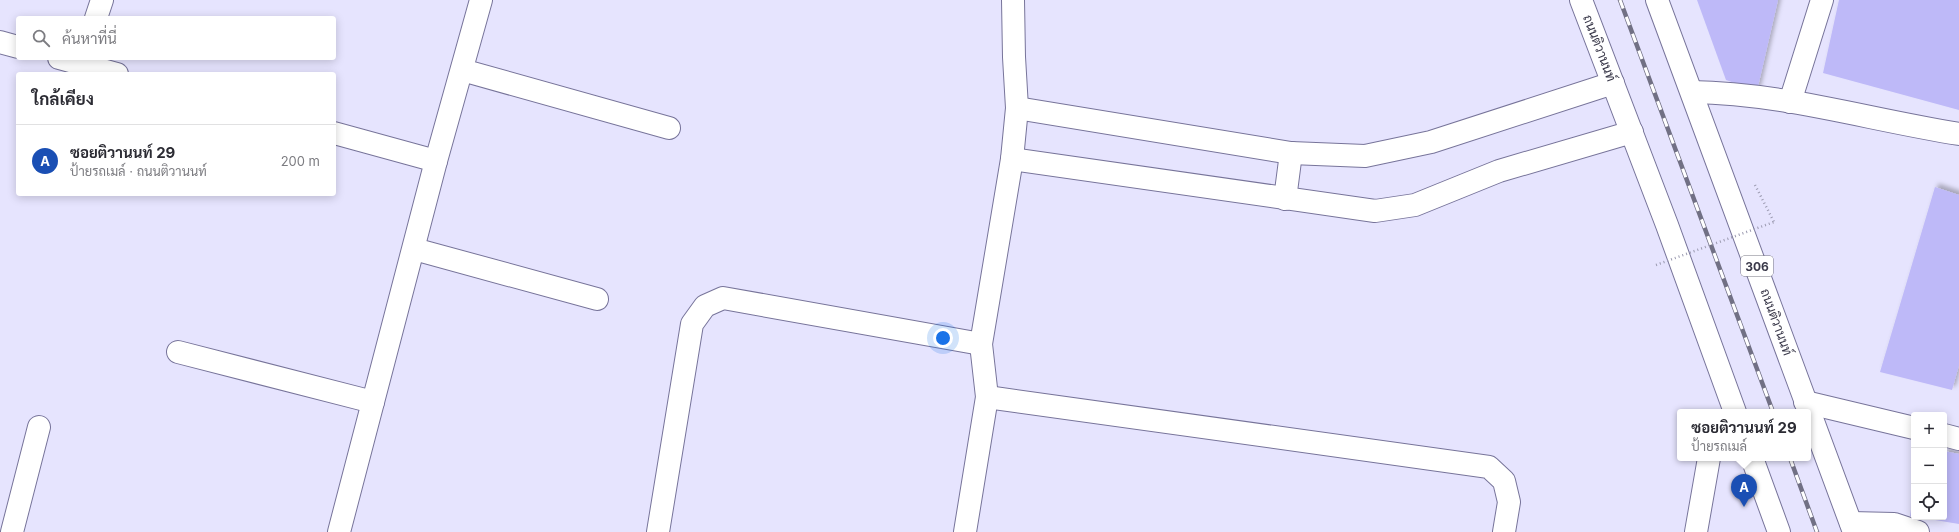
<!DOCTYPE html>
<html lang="th">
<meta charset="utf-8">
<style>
:root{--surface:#fff;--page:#f7f7f7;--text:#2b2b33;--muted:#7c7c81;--line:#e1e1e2;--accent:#111827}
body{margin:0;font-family:Inter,Sarabun,sans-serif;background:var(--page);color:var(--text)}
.controls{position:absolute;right:12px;bottom:12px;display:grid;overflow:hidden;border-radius:4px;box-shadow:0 2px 10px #0003}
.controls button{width:36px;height:36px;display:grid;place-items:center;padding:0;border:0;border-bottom:1px solid var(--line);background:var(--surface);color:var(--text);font:20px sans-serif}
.you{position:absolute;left:943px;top:338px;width:14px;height:14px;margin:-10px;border:3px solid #fff;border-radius:50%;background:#1a73e8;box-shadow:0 0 0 6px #1a73e833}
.badge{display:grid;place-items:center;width:26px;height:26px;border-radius:50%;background:var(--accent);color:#fff;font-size:13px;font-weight:700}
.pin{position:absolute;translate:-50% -33px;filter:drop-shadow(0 1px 2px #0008)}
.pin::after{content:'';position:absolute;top:21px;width:14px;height:12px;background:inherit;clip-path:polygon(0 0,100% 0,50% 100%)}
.popup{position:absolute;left:1677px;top:409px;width:134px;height:52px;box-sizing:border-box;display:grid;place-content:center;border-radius:4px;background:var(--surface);filter:drop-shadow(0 1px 3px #0005);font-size:13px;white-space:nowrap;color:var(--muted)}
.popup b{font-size:15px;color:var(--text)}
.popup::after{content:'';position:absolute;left:50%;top:100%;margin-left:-8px;border:8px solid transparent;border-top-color:var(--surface)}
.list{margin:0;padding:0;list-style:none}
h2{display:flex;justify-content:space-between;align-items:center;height:52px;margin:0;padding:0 16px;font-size:17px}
h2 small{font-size:13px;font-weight:400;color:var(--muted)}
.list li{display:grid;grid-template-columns:26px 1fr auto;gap:12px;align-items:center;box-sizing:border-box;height:72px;padding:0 16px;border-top:1px solid var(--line)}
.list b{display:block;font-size:15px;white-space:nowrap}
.list p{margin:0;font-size:13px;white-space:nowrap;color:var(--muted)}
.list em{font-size:13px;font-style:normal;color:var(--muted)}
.icon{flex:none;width:22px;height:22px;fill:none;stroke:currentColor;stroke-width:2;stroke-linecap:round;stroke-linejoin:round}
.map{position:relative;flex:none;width:1959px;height:532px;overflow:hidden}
.search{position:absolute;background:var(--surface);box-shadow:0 2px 10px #0003;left:16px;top:16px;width:320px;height:44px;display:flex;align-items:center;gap:10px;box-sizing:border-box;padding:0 14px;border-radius:4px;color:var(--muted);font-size:15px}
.panel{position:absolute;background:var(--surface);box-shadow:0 2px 10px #0003;left:16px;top:72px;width:320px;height:124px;border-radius:4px}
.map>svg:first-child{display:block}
</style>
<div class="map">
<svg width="1959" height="532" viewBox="0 0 1959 532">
<defs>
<filter id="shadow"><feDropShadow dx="3.5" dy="-3.5" stdDeviation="2" flood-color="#0004"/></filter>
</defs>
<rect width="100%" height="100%" fill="#e6e4fe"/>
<g fill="#beb9f8" filter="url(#shadow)">
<path d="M1697,0H1778L1757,91L1726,80Z"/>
<path d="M1839,0H1959V110L1823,73Z"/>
<path d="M1935,187L1959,195V365L1952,390L1880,372Z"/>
<path d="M1944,451L1959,454V524L1923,518L1944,517Z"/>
<path d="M1913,496H1914V516H1910Z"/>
</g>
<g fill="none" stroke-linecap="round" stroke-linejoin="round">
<g stroke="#77749a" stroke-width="24">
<g id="minor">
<path d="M96,18L102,0"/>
<path d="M0,42L18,47"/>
<path d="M59,58L117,74"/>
<path d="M462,70L669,128"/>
<path d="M1692,92C1782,93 1870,120 1959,134"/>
<path d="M1790,102L1822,0"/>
<path d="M1017,108L1291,153L1365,156L1431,142L1613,83"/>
<path d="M334,133L436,161"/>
<path d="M1012,159L1375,211L1415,205L1499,171L1632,132"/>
<path d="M1285,199L1291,153"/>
<path d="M414,249L597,299"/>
<path d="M178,352L373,402"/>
<path d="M987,397L1489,467L1504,481L1509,502L1504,532"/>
<path d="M1805,402L1914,428"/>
<path d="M1944,435L1959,439"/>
<path d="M1851,523L1894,524L1918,532"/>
<path d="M12,532L39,427"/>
<path d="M339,532L436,161L481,0"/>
<path d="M658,532L692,324L705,306L723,298L981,344"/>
<path d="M965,532L987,397L981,344L1012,159L1017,108L1014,57L1013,0"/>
<path d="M1696,532L1709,458"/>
</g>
</g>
<g stroke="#77749a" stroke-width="24">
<g id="major">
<path d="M1581,0L1667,225L1735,412"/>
<path d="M1657,0L1854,532"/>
<path d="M1752,458L1779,532"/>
</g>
</g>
<path stroke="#9b9ab0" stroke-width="2.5" stroke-dasharray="1 3" stroke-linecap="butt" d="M1755,185L1774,222"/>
<use href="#minor" stroke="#fff" stroke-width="22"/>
<use href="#major" stroke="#fff" stroke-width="22"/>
<g stroke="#717084" stroke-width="4.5">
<g id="rail">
<path d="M1620,0L1773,412"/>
<path d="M1790,458L1817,532"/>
</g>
</g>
<use href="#rail" stroke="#fff" stroke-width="3" stroke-dasharray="9" stroke-linecap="butt"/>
<path stroke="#9b9ab0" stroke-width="2.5" stroke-dasharray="1 3" stroke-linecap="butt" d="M1656,265L1774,222"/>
</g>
<g text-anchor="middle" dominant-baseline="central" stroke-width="4" stroke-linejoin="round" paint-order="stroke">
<rect fill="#fff" stroke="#747480" stroke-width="1" x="1741" y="256" width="32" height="20" rx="3"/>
<g font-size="12" font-weight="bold" fill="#393849">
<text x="1757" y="266">306</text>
</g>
<g font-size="13" fill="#393849" stroke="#fff">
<text transform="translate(1600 48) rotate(69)">ถนนติวานนท์</text>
<text transform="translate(1777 322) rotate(70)">ถนนติวานนท์</text>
</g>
</g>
</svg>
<div class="controls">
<button>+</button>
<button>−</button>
<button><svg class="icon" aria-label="locate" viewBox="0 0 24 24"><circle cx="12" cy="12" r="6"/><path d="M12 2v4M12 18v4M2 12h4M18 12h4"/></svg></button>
</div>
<div class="you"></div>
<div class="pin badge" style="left:1744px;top:507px;background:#1a4fb4">A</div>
<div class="popup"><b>ซอยติวานนท์ 29</b>ป้ายรถเมล์</div>
<div class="search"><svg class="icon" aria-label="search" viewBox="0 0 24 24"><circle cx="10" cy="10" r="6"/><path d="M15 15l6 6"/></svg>ค้นหาที่นี่</div>
<section class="panel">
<h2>ใกล้เคียง<small></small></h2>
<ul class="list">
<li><span class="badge" style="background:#1a4fb4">A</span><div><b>ซอยติวานนท์ 29</b><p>ป้ายรถเมล์ · ถนนติวานนท์</p></div><em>200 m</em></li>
</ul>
</section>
</div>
